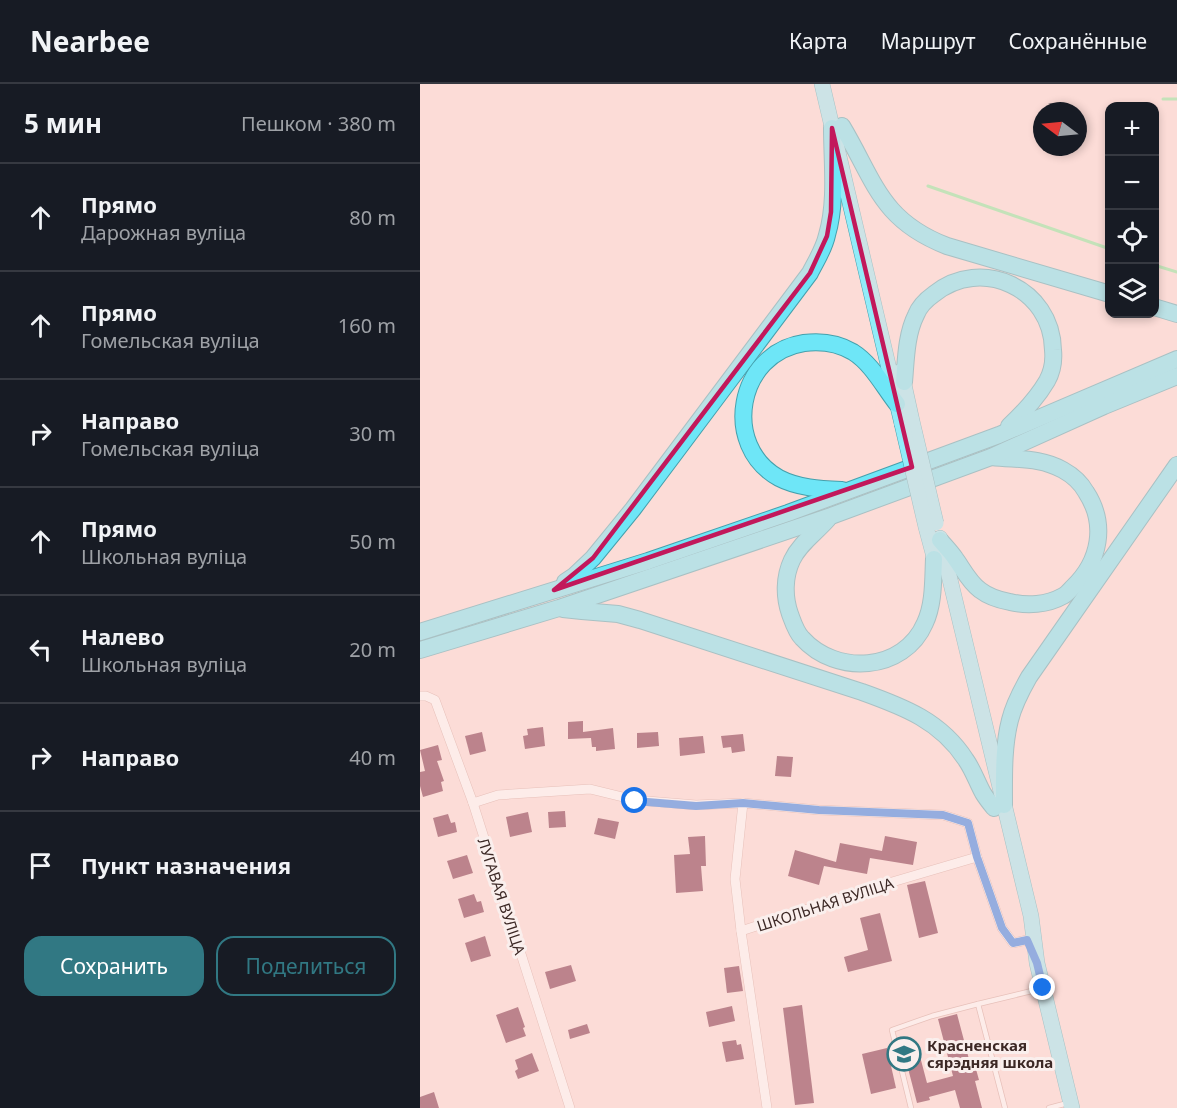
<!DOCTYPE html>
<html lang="ru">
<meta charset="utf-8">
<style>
:root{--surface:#171b24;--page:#20242c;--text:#f1f3f6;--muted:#9ea1a6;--line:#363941;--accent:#317883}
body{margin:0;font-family:"Noto Sans",sans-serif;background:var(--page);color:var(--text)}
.controls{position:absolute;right:18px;top:18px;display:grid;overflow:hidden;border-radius:12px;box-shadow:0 3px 9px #0003}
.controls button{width:54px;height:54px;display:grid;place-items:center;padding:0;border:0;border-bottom:2px solid var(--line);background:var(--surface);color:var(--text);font:30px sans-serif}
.compass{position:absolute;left:613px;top:18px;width:54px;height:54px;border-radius:50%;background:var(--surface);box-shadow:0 3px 9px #0003;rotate:286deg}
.stop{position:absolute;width:18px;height:18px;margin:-14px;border:4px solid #1a73e8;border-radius:50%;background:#fff}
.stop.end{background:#1a73e8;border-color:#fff;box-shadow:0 2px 6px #0008}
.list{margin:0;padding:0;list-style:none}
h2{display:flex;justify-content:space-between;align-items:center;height:78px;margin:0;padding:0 24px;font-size:26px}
h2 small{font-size:20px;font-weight:400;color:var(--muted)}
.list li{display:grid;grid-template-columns:39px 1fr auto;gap:18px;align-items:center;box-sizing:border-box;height:108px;padding:0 24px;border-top:2px solid var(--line)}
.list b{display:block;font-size:22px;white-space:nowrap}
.list p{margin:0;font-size:20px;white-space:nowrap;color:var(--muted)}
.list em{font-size:20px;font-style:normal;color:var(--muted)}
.actions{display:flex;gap:12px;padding:18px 24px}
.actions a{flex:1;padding:14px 0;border:2px solid var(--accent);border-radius:18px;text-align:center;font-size:21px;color:var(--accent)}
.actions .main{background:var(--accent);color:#fff}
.icon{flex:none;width:33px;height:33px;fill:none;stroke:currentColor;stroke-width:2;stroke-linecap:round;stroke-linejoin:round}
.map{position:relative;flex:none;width:757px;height:1024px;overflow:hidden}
header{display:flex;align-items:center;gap:36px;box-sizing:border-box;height:84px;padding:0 30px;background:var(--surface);border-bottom:2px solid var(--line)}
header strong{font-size:28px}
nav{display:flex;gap:33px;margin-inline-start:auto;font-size:21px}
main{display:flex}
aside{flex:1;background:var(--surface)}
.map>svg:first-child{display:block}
</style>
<header>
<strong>Nearbee</strong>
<nav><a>Карта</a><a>Маршрут</a><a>Сохранённые</a></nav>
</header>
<main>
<aside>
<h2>5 мин<small>Пешком · 380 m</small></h2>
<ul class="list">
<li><svg class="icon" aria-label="ahead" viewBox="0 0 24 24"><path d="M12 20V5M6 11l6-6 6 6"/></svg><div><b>Прямо</b><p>Дарожная вуліца</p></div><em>80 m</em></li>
<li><svg class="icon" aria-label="ahead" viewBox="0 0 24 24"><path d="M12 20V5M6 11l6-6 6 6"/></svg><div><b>Прямо</b><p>Гомельская вуліца</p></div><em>160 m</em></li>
<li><svg class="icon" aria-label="right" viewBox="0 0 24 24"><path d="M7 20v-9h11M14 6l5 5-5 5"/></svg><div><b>Направо</b><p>Гомельская вуліца</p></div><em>30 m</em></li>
<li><svg class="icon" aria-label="ahead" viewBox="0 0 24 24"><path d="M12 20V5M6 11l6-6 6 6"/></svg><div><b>Прямо</b><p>Школьная вуліца</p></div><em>50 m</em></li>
<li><svg class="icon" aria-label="left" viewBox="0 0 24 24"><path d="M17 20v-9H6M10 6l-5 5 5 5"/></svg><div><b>Налево</b><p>Школьная вуліца</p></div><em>20 m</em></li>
<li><svg class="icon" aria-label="right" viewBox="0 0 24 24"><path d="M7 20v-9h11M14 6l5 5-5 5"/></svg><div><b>Направо</b></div><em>40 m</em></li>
<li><svg class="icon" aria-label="arrive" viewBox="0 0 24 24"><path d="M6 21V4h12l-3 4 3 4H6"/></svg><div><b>Пункт назначения</b></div></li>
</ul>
<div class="actions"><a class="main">Сохранить</a><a>Поделиться</a></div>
</aside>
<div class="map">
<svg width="757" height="1024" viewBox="0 0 757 1024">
<rect width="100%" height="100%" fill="#fcdcd7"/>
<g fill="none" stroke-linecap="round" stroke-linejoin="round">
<g stroke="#81e995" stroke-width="3">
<path d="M743,15H757"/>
<path d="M508,102L690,165"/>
<path d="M734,181L757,188"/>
</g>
</g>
<g fill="#6f1831">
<path d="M163,637V648L193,644L195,665L176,667V663H172L171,654L148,655V638Z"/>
<path d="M123,643L125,662L105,665L103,652L108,651L107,645Z"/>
<path d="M62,648L66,667L50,671L45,652Z"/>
<path d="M238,648L239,662L217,664V649Z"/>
<path d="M323,650L325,667L312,669L311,663L303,664L301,652Z"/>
<path d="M283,652L285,669L260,672L259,654Z"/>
<path d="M18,661L22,676L17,677L24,697L21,698L23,707L3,713L0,702V688L5,687L0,666Z"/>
<path d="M357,672L373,673L371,693L355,692Z"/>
<path d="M145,727L146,743L129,744L128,728Z"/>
<path d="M108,728L112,748L90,753L86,733Z"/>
<path d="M28,730L31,739L35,738L37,748L18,753L13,734Z"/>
<path d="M178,734L199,738L195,755L174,750Z"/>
<path d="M285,752L286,782H281L283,807L256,809L254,771L270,770L268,753Z"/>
<path d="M465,752L497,758L493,781L450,774L447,790L404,782L399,801L368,792L375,766L416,778L420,759L462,767Z"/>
<path d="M47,771L53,789L33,795L27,777Z"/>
<path d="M505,797L518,849L499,854L487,801Z"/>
<path d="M54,810L57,818L61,817L64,828L44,834L38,815Z"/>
<path d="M460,829L472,877L428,888L424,873L448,866L440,834Z"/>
<path d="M65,852L71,872L51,878L45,859Z"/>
<path d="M151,881L156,897L130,905L125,888Z"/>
<path d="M319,882L323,907L307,909L304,884Z"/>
<path d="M382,921L394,1019L375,1021L363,924Z"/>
<path d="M312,922L315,937L289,943L286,928Z"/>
<path d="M98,923L105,943L103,944L106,952L86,959L76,931Z"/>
<path d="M537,930L550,979L554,978L559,996L555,997L562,1024H540L535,1006L509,1013L510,1016L497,1019L483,965L497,961L507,999L533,992L518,935Z"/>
<path d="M167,940L170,949L150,955L148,946Z"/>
<path d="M316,956L317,961L321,960L324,975L306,978L302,958Z"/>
<path d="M467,964L476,1004L451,1010L442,970Z"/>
<path d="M112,969L119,987L98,995L95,987L98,985L95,976Z"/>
<path d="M14,1008L19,1024H0V1013Z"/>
</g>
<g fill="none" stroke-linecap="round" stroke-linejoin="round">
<g stroke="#d09f97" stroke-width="6">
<g id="service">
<path d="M491,1024L472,946L512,932L558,920"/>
<path d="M585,1024L558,920L620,905"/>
<path d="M629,1024L648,1019"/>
</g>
</g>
<g stroke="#d09f97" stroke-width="10">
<g id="minor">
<path d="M0,612H6L15,616L53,719L150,1024"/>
<path d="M53,719L78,711L170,705L215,716L276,721L323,719"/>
<path d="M321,847L315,795L323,719L399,726L523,731L548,739L557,773"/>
<path d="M347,1024L321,847L445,806L557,773L582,844L593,859L607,856"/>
</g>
</g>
<g stroke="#45a0ac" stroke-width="16">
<g id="primary">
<path d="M402,0L482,340"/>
<path d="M481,287L492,337"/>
<path d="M506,443L517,484"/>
<path d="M520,454L611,832L617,879L652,1024"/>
</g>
</g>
<g stroke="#45a0ac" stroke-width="18">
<g id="trunk">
<path d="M422,42C455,97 460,136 527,162L690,210"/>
<path d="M734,223L757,230"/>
<path d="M484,298C486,276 486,251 496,231C499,223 507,215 514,210C561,172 632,204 633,266C634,276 632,288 627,297C617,314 603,329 589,342"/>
<path d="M422,406C401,405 378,404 359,394C301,362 317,269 384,259C400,257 418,259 433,268C452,280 463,302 477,320"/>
<path d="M408,435C396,449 380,459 372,476C364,493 364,513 370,530C373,538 376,548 382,554C416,592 484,588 505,539C514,520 513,496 514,475"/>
<path d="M520,456C525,462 531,468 535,474C543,485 549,498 560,506C569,513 579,516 590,518C607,522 627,521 643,512C647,510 650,506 653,503C680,477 687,440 666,408C661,399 652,391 643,386C620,373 597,376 572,373"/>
<path d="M145,498L154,492L173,474L213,425L390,189C396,177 404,165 407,151C417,117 412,79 412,44"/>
<path d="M143,525L162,527L198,530L220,536L442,608C484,623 521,637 546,676C553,686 557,698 563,709C566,714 570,719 574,724"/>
<path d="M0,548L228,477L368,429L579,351L757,275"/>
<path d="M0,566L139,524L411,432L571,373L684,322L757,292"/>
<path d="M584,721C584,693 583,663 590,636C594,620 601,607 609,593L757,381"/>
</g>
</g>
<use href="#service" stroke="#fff" stroke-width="4.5"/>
<use href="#minor" stroke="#fff" stroke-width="9"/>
<use href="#primary" stroke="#92ecf9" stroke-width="15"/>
<use href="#trunk" stroke="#6ee6f7" stroke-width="16"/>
<g stroke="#45a0ac" stroke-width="16" stroke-linecap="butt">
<g id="primary-bridge">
<path d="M492,337L516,439"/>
<path d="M482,340L506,443"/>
</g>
</g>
<use href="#primary-bridge" stroke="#92ecf9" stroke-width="15"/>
</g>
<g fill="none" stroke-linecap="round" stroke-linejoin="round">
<path stroke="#1a73e8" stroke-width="8" d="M215,717L276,722L323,719L399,726L523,731L548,739L557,773L582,844L593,859L607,856L617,879L623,904"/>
</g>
<path d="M0 0H757V1024H0ZM412,44L492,383L134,506L173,474L390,189L407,152L411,128Z" fill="#fcdcd7" fill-opacity=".55" fill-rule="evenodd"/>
<path fill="none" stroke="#c2185b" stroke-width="4.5" stroke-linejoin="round" d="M412,44L492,383L134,506L173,474L390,189L407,152L411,128Z"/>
<defs>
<g id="school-ring" transform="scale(1.725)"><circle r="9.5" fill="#faefed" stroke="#317883" stroke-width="1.5"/><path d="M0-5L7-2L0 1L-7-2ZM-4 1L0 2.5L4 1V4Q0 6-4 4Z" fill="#317883"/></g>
</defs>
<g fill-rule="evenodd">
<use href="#school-ring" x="484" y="970"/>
</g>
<g text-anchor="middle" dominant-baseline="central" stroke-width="6" stroke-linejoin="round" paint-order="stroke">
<g font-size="15" fill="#3c2825" stroke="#faefed">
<text transform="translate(82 812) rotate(72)">ЛУГАВАЯ ВУЛІЦА</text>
<text transform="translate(405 820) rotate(-18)">ШКОЛЬНАЯ ВУЛІЦА</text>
</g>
<g font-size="15" font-weight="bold" fill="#3c2825" stroke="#faefed" text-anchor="start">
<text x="507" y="961">Красненская<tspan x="507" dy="17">сярэдняя школа</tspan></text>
</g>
</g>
</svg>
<div class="controls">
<button>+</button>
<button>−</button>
<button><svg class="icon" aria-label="locate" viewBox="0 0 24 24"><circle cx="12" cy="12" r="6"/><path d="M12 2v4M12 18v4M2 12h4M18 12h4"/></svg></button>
<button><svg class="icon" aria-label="layers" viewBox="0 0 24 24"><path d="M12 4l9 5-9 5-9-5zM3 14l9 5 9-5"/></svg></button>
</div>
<svg class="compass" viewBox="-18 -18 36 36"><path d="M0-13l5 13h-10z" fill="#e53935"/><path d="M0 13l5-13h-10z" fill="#9ea1a6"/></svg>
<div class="stop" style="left:215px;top:717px"></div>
<div class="stop end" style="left:623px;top:904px"></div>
</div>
</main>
